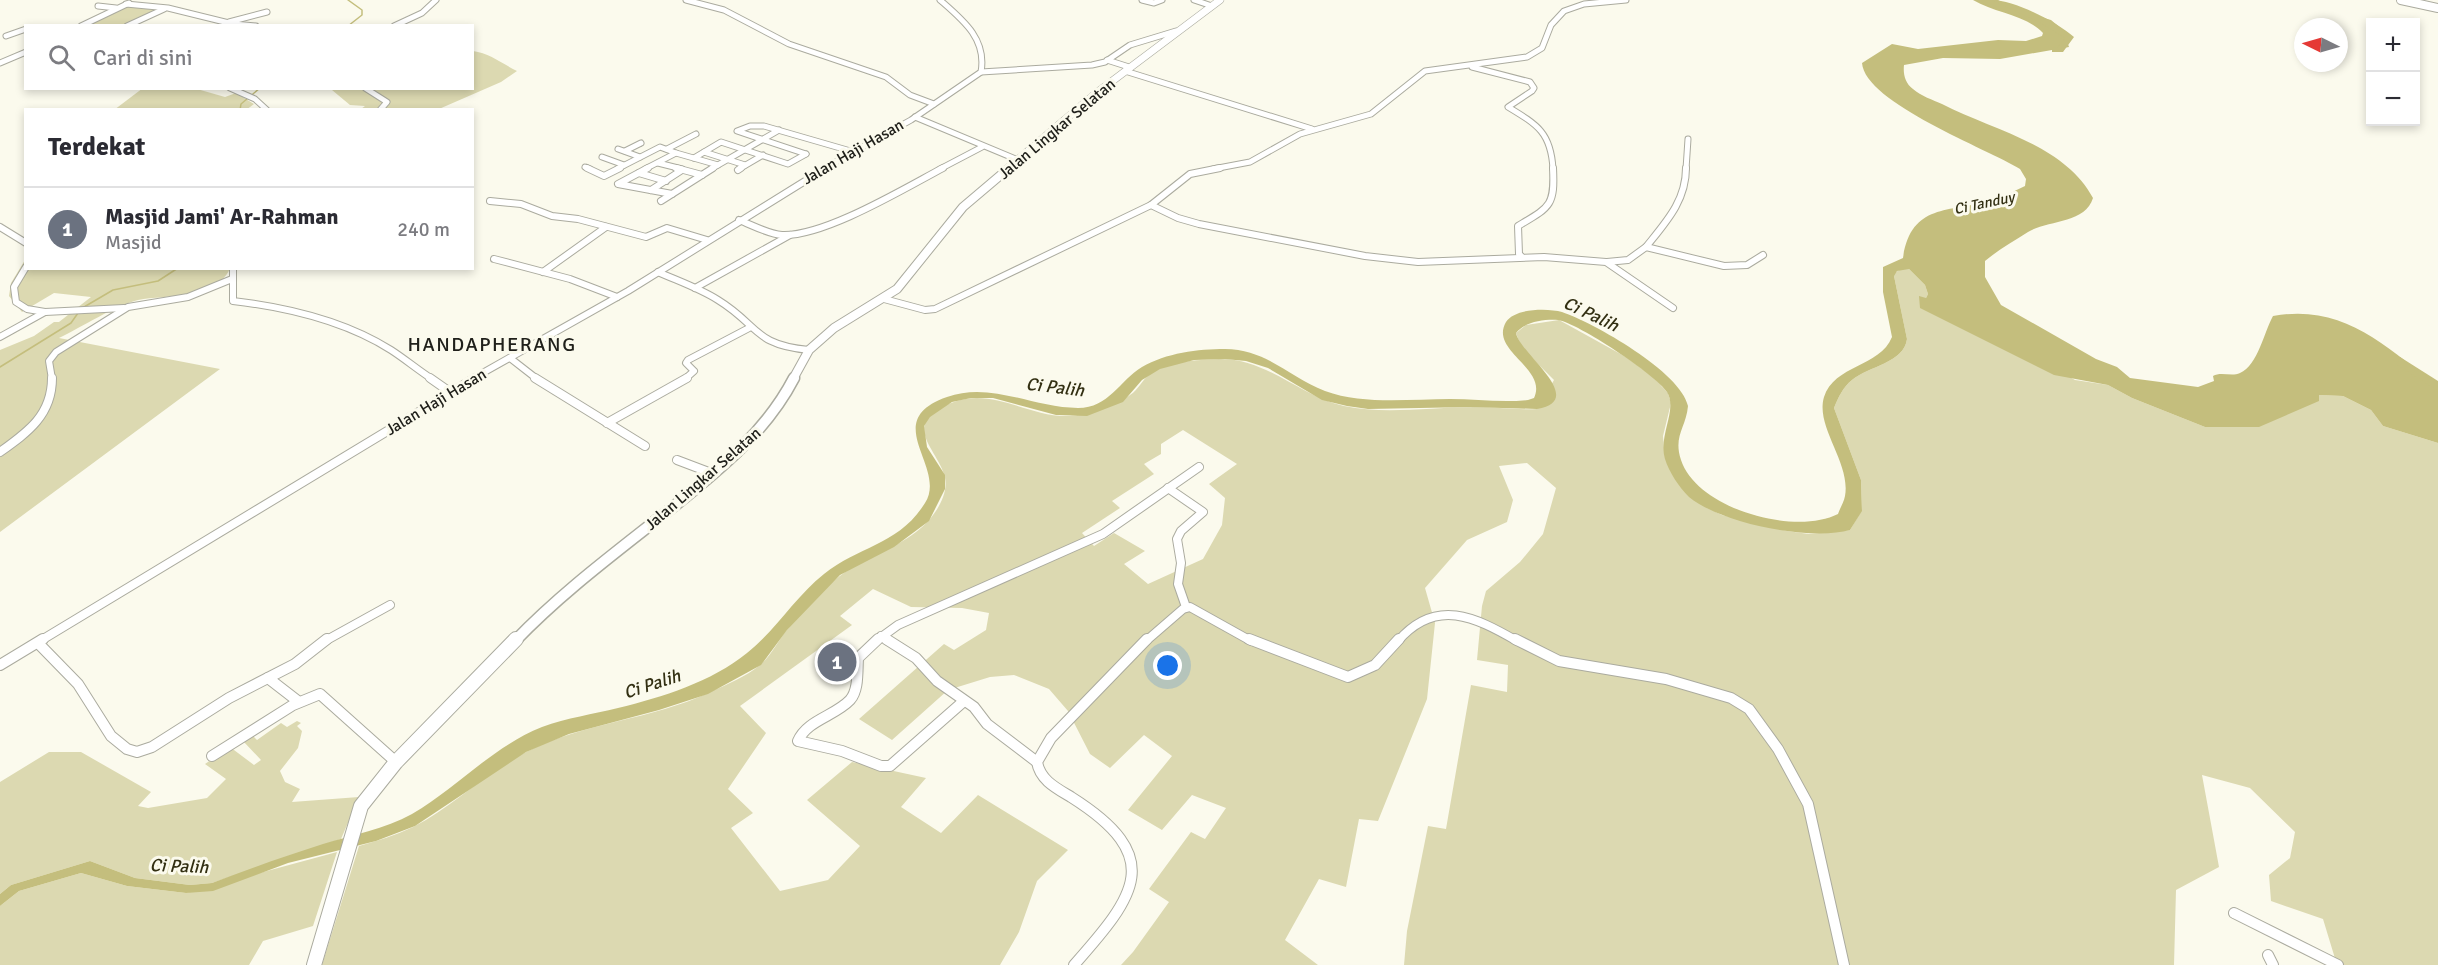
<!DOCTYPE html>
<html lang="id">
<meta charset="utf-8">
<style>
:root{--surface:#fff;--page:#f7f7f7;--text:#2b2b33;--muted:#7c7c81;--line:#e1e1e2;--accent:#0a5baa}
body{margin:0;font-family:Signika,sans-serif;background:var(--page);color:var(--text)}
.controls{position:absolute;right:18px;top:18px;display:grid;overflow:hidden;border-radius:0px;box-shadow:0 3px 9px #0003}
.controls button{width:54px;height:54px;display:grid;place-items:center;padding:0;border:0;border-bottom:2px solid var(--line);background:var(--surface);color:var(--text);font:30px sans-serif}
.compass{position:absolute;left:2294px;top:18px;width:54px;height:54px;border-radius:50%;background:var(--surface);box-shadow:0 3px 9px #0003;rotate:275deg}
.you{position:absolute;left:1168px;top:666px;width:21px;height:21px;margin:-15px;border:4px solid #fff;border-radius:50%;background:#1a73e8;box-shadow:0 0 0 9px #1a73e833}
.badge{display:grid;place-items:center;width:39px;height:39px;border-radius:50%;background:var(--accent);color:#fff;font-size:20px;font-weight:700}
.pin{position:absolute;translate:-50% -50%;border:3px solid #fff;box-shadow:0 2px 6px #0006}
.list{margin:0;padding:0;list-style:none}
h2{display:flex;justify-content:space-between;align-items:center;height:78px;margin:0;padding:0 24px;font-size:26px}
h2 small{font-size:20px;font-weight:400;color:var(--muted)}
.list li{display:grid;grid-template-columns:39px 1fr auto;gap:18px;align-items:center;box-sizing:border-box;height:84px;padding:0 24px;border-top:2px solid var(--line)}
.list b{display:block;font-size:22px;white-space:nowrap}
.list p{margin:0;font-size:20px;white-space:nowrap;color:var(--muted)}
.list em{font-size:20px;font-style:normal;color:var(--muted)}
.icon{flex:none;width:33px;height:33px;fill:none;stroke:currentColor;stroke-width:2;stroke-linecap:round;stroke-linejoin:round}
.map{position:relative;flex:none;width:2438px;height:965px;overflow:hidden}
.search{position:absolute;background:var(--surface);box-shadow:0 3px 9px #0003;left:24px;top:24px;width:450px;height:66px;display:flex;align-items:center;gap:15px;box-sizing:border-box;padding:0 21px;border-radius:0px;color:var(--muted);font-size:22px}
.panel{position:absolute;background:var(--surface);box-shadow:0 3px 9px #0003;left:24px;top:108px;width:450px;height:162px;border-radius:0px}
.map>svg:first-child{display:block}
</style>
<div class="map">
<svg width="2438" height="965" viewBox="0 0 2438 965">
<rect width="100%" height="100%" fill="#fbfaed"/>
<g fill="#dcd9b1" fill-rule="evenodd">
<path d="M126,5L161,9L125,25L84,26Z"/>
<path d="M473,51C489,53 501,63 517,71L501,82L439,109H361L365,106L350,105L332,90L472,88Z"/>
<path d="M143,88L197,89L225,97L236,93L254,104L246,110H114Z"/>
<path d="M25,260L26,268L230,269C214,301 167,294 138,300C116,305 80,328 59,338L220,369L0,532V350L34,336L54,322H59L91,297L54,293L22,312L9,296L11,283Z"/>
<path d="M1901,269H1909L1925,285L1928,294L1926,298L2075,380L2108,385L2132,398L2205,427L2319,395L2343,396L2371,410L2383,426L2438,443V965H2337L2323,919L2271,901L2269,875L2290,858L2295,832L2250,788L2202,775L2219,867L2176,890L2174,965H1404L1407,931L1428,826L1446,829L1471,685L1507,692L1508,665L1477,660L1482,606L1486,591L1520,562L1543,534L1556,488L1527,463L1499,466L1513,500L1507,522L1467,540L1425,588L1435,623L1427,699L1378,821L1359,819L1346,887L1319,879L1285,940L1318,965H1121L1133,952L1169,902L1149,889L1191,832L1205,839L1226,808L1192,795L1162,830L1128,810L1172,756L1144,735L1110,768L1090,754L1068,711L1049,689L1014,675L990,677L948,690L892,740L859,719L944,644L954,650L986,630L989,613L962,608L911,607L873,589L840,616L852,625L740,706L766,733L728,789L753,813L731,828L780,891L828,880L860,846L807,800L852,762L926,778L901,807L941,833L978,795L1068,850L1037,881L1019,932L1000,965H322L359,846C377,841 396,835 413,827C453,807 486,772 526,752C584,722 652,720 710,692C726,685 747,676 760,665C771,656 778,641 786,631C801,613 818,593 836,579C860,559 891,551 916,532C931,521 949,498 945,478C940,451 897,424 951,403C993,386 1029,418 1070,416C1081,416 1121,402 1130,395C1138,390 1142,380 1150,374C1169,361 1196,360 1219,359C1267,358 1299,396 1344,406C1386,415 1430,407 1473,407C1494,407 1516,410 1537,409L1554,380L1521,347L1516,333L1526,325L1559,320L1626,357L1653,377L1668,393L1671,403L1663,436L1665,458L1707,508L1722,515L1787,531L1809,534L1850,530L1862,510L1861,480L1834,408C1838,398 1843,387 1852,380C1869,366 1904,363 1907,339L1894,276V273ZM1183,430L1237,464L1209,484L1225,498L1222,525L1203,559L1148,584L1124,564L1145,551L1114,533L1094,546L1082,533L1120,508L1112,501L1154,474L1144,464L1161,454V444Z"/>
<path d="M297,721L301,723L297,726L302,731L298,748L280,771L285,782L300,789L292,802L359,797L341,839L212,883L190,885L135,878L90,861L11,885L0,894V782L49,752H81L151,792L138,806L148,808L207,798L226,779L205,764L230,747L254,765L261,760L243,741L252,735L257,740L281,723L287,727Z"/>
<path d="M337,852L313,926L263,941L249,965H0V906L19,891L81,873L127,886L186,893Z"/>
</g>
<path fill="#c4be7d" d="M1973,0H1998L2017,10L2051,20L2063,30L2069,47L2000,59L1943,58L1904,65C1903,74 1905,83 1913,89C1921,96 1933,100 1942,104C1992,130 2064,144 2093,198C2085,224 2047,220 2028,232C2014,241 1998,250 1985,261V277L2001,305L2096,359L2117,367L2130,378L2198,387L2214,381L2213,376C2221,371 2231,377 2240,373C2258,365 2264,332 2273,316C2344,303 2387,347 2438,387V443L2383,426L2371,410L2343,396L2319,395V401L2259,427H2205L2132,398L2108,385L2054,375L1920,308L1919,296L1926,298L1928,294L1925,285L1909,269L1897,271L1894,276L1907,339C1904,363 1869,366 1852,380C1843,387 1838,398 1834,408L1861,480L1862,511L1850,530C1811,541 1722,524 1689,497C1679,487 1669,472 1665,459C1658,435 1678,410 1667,392C1656,375 1578,323 1558,320C1544,319 1524,322 1516,333C1519,353 1589,400 1537,409L1471,407L1368,409L1347,406L1322,400L1268,368L1246,361L1225,359L1194,360L1160,369L1142,380L1123,402L1087,416L1056,415L993,398H971L952,402L930,417L924,426L927,447L945,475V489L929,521L894,547L840,575L787,630L761,665L708,694L659,710L569,734L526,752L415,826L376,841L288,863L213,891L186,893L127,886L81,873L19,891L0,906V894L11,885L90,861L135,878L190,885L212,883C249,869 285,856 323,844C352,835 385,829 412,814C458,787 492,747 542,727C567,718 593,714 618,708C663,697 711,682 747,653C776,630 795,597 824,574C859,546 899,545 925,503C948,467 878,421 947,397C991,381 1033,408 1078,408C1109,408 1119,381 1142,367C1166,353 1198,349 1225,349C1266,349 1289,377 1325,391C1363,405 1410,399 1450,399C1476,399 1502,403 1528,400L1534,398C1548,368 1489,351 1506,322C1515,308 1548,308 1562,312C1594,323 1681,372 1688,406C1686,428 1673,436 1681,460C1697,509 1795,536 1838,514C1840,508 1844,502 1845,496C1851,463 1815,427 1824,397C1834,365 1880,367 1892,337L1883,292V267L1903,258C1911,204 1948,212 1991,201C2002,198 2014,191 2025,186L2026,179L2020,169C1988,149 1865,103 1862,63L1892,44L1918,49L1998,40L2026,41L2042,36L2043,33C2026,15 1995,13 1973,0Z"/>
<g fill="none" stroke-linecap="round" stroke-linejoin="round">
<g stroke="#c4be7d" stroke-width="1.5">
<path d="M348,0L362,10V15L348,26"/>
<path d="M240,110L241,104L260,88"/>
<path d="M84,307L113,290L158,281L178,268"/>
<path d="M0,367L71,323L78,313"/>
</g>
<g fill="#c4be7d" fill-rule="evenodd">
<path d="M1992,0C2014,0 2057,22 2074,37L2063,52H2052V48L2058,47L2065,38L2039,22Z"/>
<path d="M2400,357L2438,381V391L2396,364L2394,361Z"/>
</g>
<g stroke="#abab9f" stroke-width="7">
<g id="street-far3">
<path d="M686,0L724,10L789,44L886,77L910,95L934,104"/>
<path d="M1142,0L1154,3L1162,0"/>
<path d="M1194,0L1212,6"/>
<path d="M126,4L168,8L233,24L256,26"/>
<path d="M98,6L116,8"/>
<path d="M229,22L267,12"/>
<path d="M81,26L129,3"/>
<path d="M127,26L164,9"/>
<path d="M394,26L422,13L436,0"/>
<path d="M6,36L26,29"/>
<path d="M1107,60L1129,67"/>
<path d="M0,63L26,52"/>
<path d="M1472,67L1530,82L1534,88L1532,91L1508,107C1538,125 1551,133 1553,169"/>
<path d="M1125,71L1312,129"/>
<path d="M981,72L1092,65L1105,62L1130,45L1176,31"/>
<path d="M230,88L255,99L267,110"/>
<path d="M365,88L387,102L380,110"/>
<path d="M915,117L1018,160"/>
<path d="M618,149L640,157"/>
<path d="M667,149L696,134"/>
<path d="M625,151L641,143"/>
<path d="M704,152L745,165"/>
<path d="M806,154L737,131L750,126H764L854,152"/>
<path d="M602,157L624,165"/>
<path d="M694,158L721,142L788,164L806,154"/>
<path d="M658,163L682,169"/>
<path d="M718,165L779,130"/>
<path d="M585,167L590,169"/>
<path d="M617,169L660,147L676,153"/>
<path d="M645,169L676,153L718,165L711,169"/>
<path d="M739,169L763,155"/>
<path d="M823,169L911,120L981,72C987,39 963,20 940,0"/>
<path d="M940,169L982,147"/>
<path d="M1213,169L1250,162L1300,134L1371,114L1425,71L1527,57L1542,48L1551,25L1564,11L1584,4L1626,0"/>
<path d="M1686,169L1688,139"/>
</g>
</g>
<g stroke="#abab9f" stroke-width="8">
<g id="street-far2">
<path d="M587,168L604,176L620,168"/>
<path d="M648,168L618,184L672,194"/>
<path d="M676,168L702,175"/>
<path d="M738,170L741,168"/>
<path d="M639,173L666,181"/>
<path d="M651,190L682,170"/>
<path d="M490,201L521,204L552,216L578,219L646,237L667,228L707,240"/>
<path d="M661,201L713,168"/>
<path d="M1151,205L1190,174L1220,168"/>
<path d="M739,220C752,225 768,234 782,235C824,237 905,188 943,168"/>
<path d="M0,227L26,243"/>
<path d="M1646,247C1666,222 1686,201 1686,168"/>
<path d="M1522,257L1519,254L1518,226C1550,207 1555,206 1553,168"/>
<path d="M494,259L570,279L617,297"/>
<path d="M1607,262L1628,260L1646,247L1724,266L1747,265L1763,255"/>
<path d="M26,267L14,287L16,302L27,309L45,312"/>
<path d="M233,268V301C285,307 345,321 391,350C405,359 418,370 432,379"/>
<path d="M543,272L606,227"/>
<path d="M658,272C678,281 699,288 718,300C759,325 753,345 809,350"/>
<path d="M695,288L790,235"/>
<path d="M884,299L925,310L935,309L1151,205L1178,218L1199,224L1365,256L1418,262L1544,257L1606,262L1673,308"/>
<path d="M0,337L45,312L124,308"/>
<path d="M510,358L537,379"/>
<path d="M52,379L49,361L56,352L128,307L188,297L232,279"/>
<path d="M472,379L628,291L826,168"/>
<path d="M685,379L694,371L686,363L688,360L749,328"/>
</g>
</g>
<g stroke="#abab9f" stroke-width="10">
<g id="street-far1">
<path d="M430,378L450,392"/>
<path d="M535,378L645,446"/>
<path d="M607,423L687,378"/>
<path d="M0,452C28,432 52,415 52,378"/>
<path d="M677,460L714,474"/>
<path d="M1168,488L1203,512L1181,531L1177,539L1181,563L1178,584L1186,607"/>
<path d="M881,636L888,641"/>
<path d="M40,641L475,378"/>
<path d="M325,641L390,605"/>
<path d="M876,641L898,625L1103,534L1199,467"/>
<path d="M1146,641L1183,609L1190,607L1251,641"/>
<path d="M1398,641C1436,597 1475,617 1517,641"/>
</g>
</g>
<g stroke="#abab9f" stroke-width="12">
<g id="street">
<path d="M878,639L858,658C857,671 859,690 850,700C835,716 807,720 798,741L842,751L881,766H890L964,701"/>
<path d="M886,639L916,658L937,681L974,707L987,724L1037,762"/>
<path d="M1249,639L1348,677L1375,665L1399,639"/>
<path d="M1515,639L1559,661L1666,679L1731,698L1749,709L1778,749L1808,804L1844,965"/>
<path d="M38,643L78,684L111,736L127,749L137,752L152,747L229,698L295,664L327,639"/>
<path d="M0,665L43,639"/>
<path d="M268,678L299,702"/>
<path d="M212,756L293,705L320,694L396,762"/>
<path d="M2234,913L2338,965"/>
<path d="M2268,955L2273,965"/>
<path d="M1074,965C1136,895 1166,857 1071,797C1056,788 1040,780 1037,762L1051,738L1147,639"/>
</g>
</g>
<g stroke="#abab9f" stroke-width="8">
<path id="secondary-far3" d="M1007,169L1095,94L1220,0"/>
</g>
<g stroke="#abab9f" stroke-width="10">
<path id="secondary-far2" d="M793,379L809,350L834,328L897,289L963,207L1009,168"/>
</g>
<g stroke="#abab9f" stroke-width="13">
<path id="secondary-far1" d="M515,641C563,591 619,550 673,507C719,470 766,432 794,378"/>
</g>
<g stroke="#abab9f" stroke-width="16">
<path id="secondary" d="M314,965L361,806L396,762L516,639"/>
</g>
<g stroke="#abab9f" stroke-width="10">
<path id="primary" d="M2401,0L2438,8"/>
</g>
<use href="#street-far3" stroke="#fff" stroke-width="5"/>
<use href="#street-far2" stroke="#fff" stroke-width="6"/>
<use href="#street-far1" stroke="#fff" stroke-width="8"/>
<use href="#street" stroke="#fff" stroke-width="10"/>
<use href="#secondary-far3" stroke="#fff" stroke-width="7"/>
<use href="#secondary-far2" stroke="#fff" stroke-width="8"/>
<use href="#secondary-far1" stroke="#fff" stroke-width="10"/>
<use href="#secondary" stroke="#fff" stroke-width="14"/>
<use href="#primary" stroke="#fff" stroke-width="8"/>
</g>
<g text-anchor="middle" dominant-baseline="central" stroke-width="6" stroke-linejoin="round" paint-order="stroke">
<g font-size="15" font-style="italic" fill="#322f12" stroke="#fbfaed">
<text transform="translate(1984 203) rotate(-12)">Ci Tanduy</text>
</g>
<g font-size="16" fill="#20201b" stroke="#fbfaed">
<text transform="translate(1057 129) rotate(-40)">Jalan Lingkar Selatan</text>
<text transform="translate(853 152) rotate(-30)">Jalan Haji Hasan</text>
<text transform="translate(436 402) rotate(-31)">Jalan Haji Hasan</text>
<text transform="translate(703 479) rotate(-41)">Jalan Lingkar Selatan</text>
</g>
<g font-size="18" font-style="italic" fill="#322f12" stroke="#fbfaed">
<text transform="translate(1591 314) rotate(25)">Ci Palih</text>
<text transform="translate(1055 387) rotate(7)">Ci Palih</text>
<text transform="translate(652 684) rotate(-18)">Ci Palih</text>
<text transform="translate(179 866) rotate(2)">Ci Palih</text>
</g>
<g font-size="20" letter-spacing="1.5" fill="#20201b" stroke="#fbfaed">
<text x="492" y="344">HANDAPHERANG</text>
</g>
</g>
</svg>
<div class="controls">
<button>+</button>
<button>−</button>
</div>
<svg class="compass" viewBox="-18 -18 36 36"><path d="M0-13l5 13h-10z" fill="#e53935"/><path d="M0 13l5-13h-10z" fill="#7c7c81"/></svg>
<div class="you"></div>
<div class="pin badge" style="left:837px;top:662px;background:#6b7280">1</div>
<div class="search"><svg class="icon" aria-label="search" viewBox="0 0 24 24"><circle cx="10" cy="10" r="6"/><path d="M15 15l6 6"/></svg>Cari di sini</div>
<section class="panel">
<h2>Terdekat<small></small></h2>
<ul class="list">
<li><span class="badge" style="background:#6b7280">1</span><div><b>Masjid Jami' Ar-Rahman</b><p>Masjid</p></div><em>240 m</em></li>
</ul>
</section>
</div>
